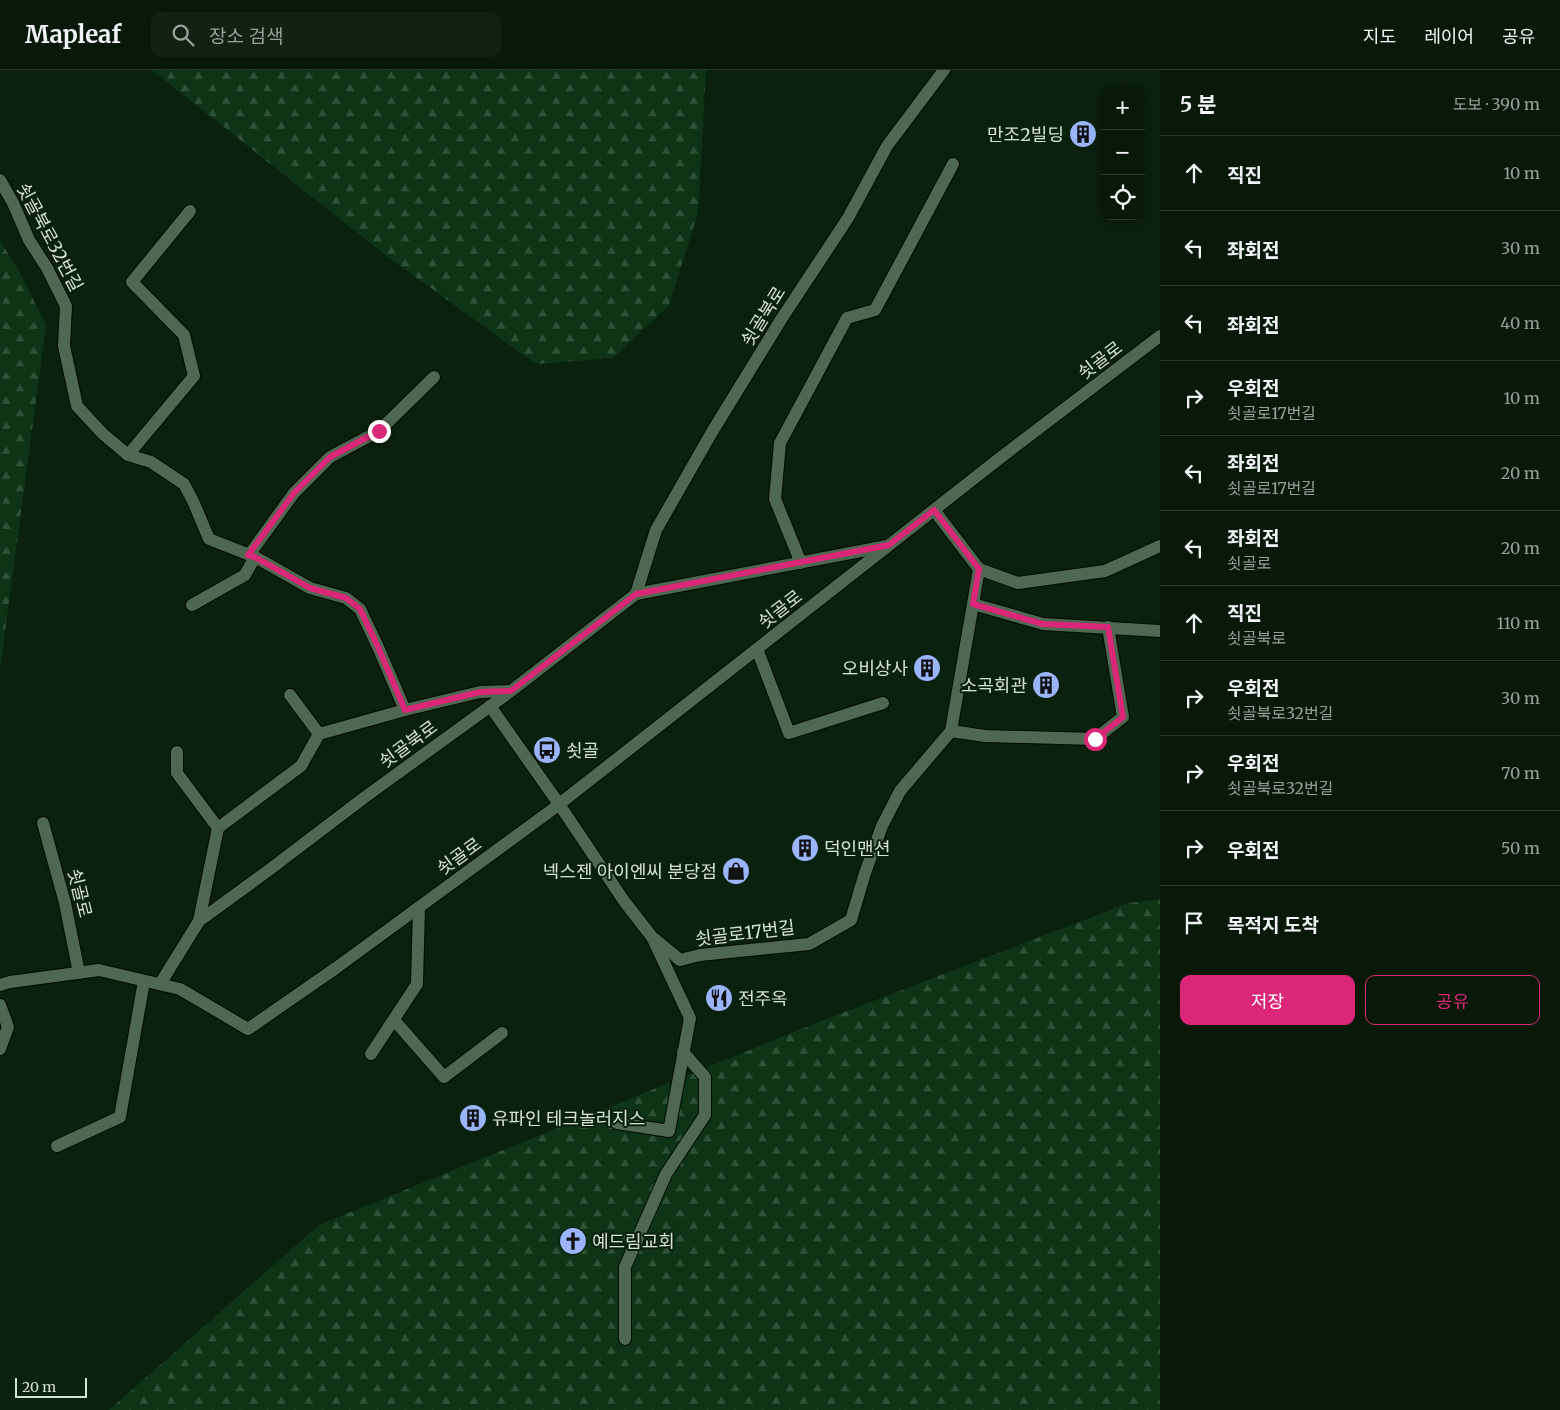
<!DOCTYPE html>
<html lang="ko">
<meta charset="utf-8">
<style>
:root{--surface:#08190a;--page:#112213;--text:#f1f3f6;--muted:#98a09c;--line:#29382b;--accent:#db2777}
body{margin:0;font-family:Merriweather,"Noto Sans KR",serif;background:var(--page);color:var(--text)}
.controls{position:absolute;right:15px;top:15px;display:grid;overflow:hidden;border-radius:10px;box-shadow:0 5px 20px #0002}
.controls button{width:45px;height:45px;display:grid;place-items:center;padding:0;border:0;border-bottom:1px solid var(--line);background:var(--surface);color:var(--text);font:25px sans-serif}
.scale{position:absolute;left:15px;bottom:12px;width:72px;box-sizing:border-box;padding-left:5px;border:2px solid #d4e2d4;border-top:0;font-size:14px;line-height:18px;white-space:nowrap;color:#d4e2d4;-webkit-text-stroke:4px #0a210d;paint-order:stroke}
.stop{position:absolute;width:15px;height:15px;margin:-11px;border:4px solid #db2777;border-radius:50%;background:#fff}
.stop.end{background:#db2777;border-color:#fff;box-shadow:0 1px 5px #0008}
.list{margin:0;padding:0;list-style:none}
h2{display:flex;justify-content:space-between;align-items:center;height:65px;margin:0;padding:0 20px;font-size:21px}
h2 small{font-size:16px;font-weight:400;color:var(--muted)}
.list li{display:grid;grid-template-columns:32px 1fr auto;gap:15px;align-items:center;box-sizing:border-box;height:75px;padding:0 20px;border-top:1px solid var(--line)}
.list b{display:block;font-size:19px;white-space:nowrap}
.list p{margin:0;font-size:16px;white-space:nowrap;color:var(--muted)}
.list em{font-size:16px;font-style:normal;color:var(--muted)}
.actions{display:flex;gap:10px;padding:15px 20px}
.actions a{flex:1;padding:11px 0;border:1px solid var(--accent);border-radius:10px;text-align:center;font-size:18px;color:var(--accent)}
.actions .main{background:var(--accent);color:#fff}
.icon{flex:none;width:28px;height:28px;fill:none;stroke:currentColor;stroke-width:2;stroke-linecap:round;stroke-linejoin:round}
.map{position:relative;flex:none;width:1160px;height:1340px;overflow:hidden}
header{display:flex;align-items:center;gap:30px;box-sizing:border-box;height:70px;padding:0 25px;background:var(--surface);border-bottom:1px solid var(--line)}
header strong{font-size:24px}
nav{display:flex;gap:28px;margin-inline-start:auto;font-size:18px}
.search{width:350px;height:45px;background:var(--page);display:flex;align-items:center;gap:12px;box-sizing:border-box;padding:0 18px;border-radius:10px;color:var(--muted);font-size:19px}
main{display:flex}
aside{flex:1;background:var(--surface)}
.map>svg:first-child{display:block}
</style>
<header>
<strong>Mapleaf</strong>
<div class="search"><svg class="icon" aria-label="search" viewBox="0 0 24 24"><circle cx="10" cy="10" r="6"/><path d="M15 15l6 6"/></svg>장소 검색</div>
<nav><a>지도</a><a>레이어</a><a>공유</a></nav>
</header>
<main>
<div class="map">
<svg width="1160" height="1340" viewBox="0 0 1160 1340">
<defs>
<pattern id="forest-firs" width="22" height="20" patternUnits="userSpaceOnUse" patternTransform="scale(1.25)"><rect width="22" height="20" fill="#0d3515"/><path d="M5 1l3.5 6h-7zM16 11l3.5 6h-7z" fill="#2f5236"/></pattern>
</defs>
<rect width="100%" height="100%" fill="#0a210d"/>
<g fill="url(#forest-firs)">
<path d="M152,0H706L698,143L669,235L613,288L536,294L385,185Z"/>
<path d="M0,171L19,201L46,255L0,599Z"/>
<path d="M1160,829V1340H109L319,1155L816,953L1129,833Z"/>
</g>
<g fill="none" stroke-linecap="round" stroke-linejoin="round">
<g stroke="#000a00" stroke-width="14">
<g id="minor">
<path d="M0,110L13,133L29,170L47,198L66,236L64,276L77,336L103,364L128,385L151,392L184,414L193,431L209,469L255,487L310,518L346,528L360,539L378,577L405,640"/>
<path d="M128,385L194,306L184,265L132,212L190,141"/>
<path d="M249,485L294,423L330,387L379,361L434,307"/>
<path d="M801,493L775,429L780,373L847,248L875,240L953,94"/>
<path d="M979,499L1018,513L1105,501L1160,476"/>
<path d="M636,524L656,460L712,362L782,248L848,148L887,76L944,0"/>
<path d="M973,534L1043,554L1160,561"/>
<path d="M192,535L245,505L255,487"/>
<path d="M757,579L789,663L883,633"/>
<path d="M290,625L319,664"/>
<path d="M490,636L559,734L624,831L652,867L680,890L700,885L809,874L851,850L865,803L882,756L900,721L951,661L979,499L934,440"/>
<path d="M951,661L985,666L1095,669L1123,647L1108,557"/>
<path d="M177,682V703L218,758L199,851"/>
<path d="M43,753L65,833L79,903"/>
<path d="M218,758L301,696L319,664L405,640L480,622L510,621"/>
<path d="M160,914L199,851L269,800L365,727L511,621L636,524L887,476"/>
<path d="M0,915L10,912L99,900L180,919L248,959L336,898L553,739L1000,388L1160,266"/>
<path d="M0,935L8,957L0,979"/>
<path d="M394,950L444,1007L502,963"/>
<path d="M371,984L417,914L419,837"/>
<path d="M617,1053L669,1061L690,948L653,869"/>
<path d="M57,1076L120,1047L144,911"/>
<path d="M625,1269V1197L666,1104L705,1045V1007L683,982"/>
</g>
</g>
<use href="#minor" stroke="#4f6851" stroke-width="12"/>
</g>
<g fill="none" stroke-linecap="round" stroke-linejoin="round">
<path stroke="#db2777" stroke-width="6" d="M379,361L330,387L294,423L248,485L255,487L310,518L346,528L360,539L378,577L405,640L480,622L511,621L636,524L889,475L934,440L979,499L973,534L1043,554L1108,557L1123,647L1095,669"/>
</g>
<defs>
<g id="building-disc" transform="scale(1.4375)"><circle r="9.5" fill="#9ab5fd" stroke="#0a210d"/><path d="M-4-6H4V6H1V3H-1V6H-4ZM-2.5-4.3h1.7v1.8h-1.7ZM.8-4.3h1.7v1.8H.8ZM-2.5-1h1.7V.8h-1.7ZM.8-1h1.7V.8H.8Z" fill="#111"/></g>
<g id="bus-disc" transform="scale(1.4375)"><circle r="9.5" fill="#9ab5fd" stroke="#0a210d"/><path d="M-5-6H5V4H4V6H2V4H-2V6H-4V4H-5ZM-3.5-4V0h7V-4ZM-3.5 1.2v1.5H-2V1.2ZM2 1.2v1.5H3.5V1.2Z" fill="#111"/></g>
<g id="shop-disc" transform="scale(1.4375)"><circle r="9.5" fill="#9ab5fd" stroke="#0a210d"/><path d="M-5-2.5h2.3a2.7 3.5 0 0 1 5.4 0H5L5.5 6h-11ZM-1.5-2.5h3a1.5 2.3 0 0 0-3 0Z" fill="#111"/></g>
<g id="restaurant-disc" transform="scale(1.4375)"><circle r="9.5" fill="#9ab5fd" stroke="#0a210d"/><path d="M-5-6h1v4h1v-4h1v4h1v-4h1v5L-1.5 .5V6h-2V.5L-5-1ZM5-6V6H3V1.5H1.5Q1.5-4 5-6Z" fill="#111"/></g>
<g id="church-disc" transform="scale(1.4375)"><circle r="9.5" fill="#9ab5fd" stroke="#0a210d"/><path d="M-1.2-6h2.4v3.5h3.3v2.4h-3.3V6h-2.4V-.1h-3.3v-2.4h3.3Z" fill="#111"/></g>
</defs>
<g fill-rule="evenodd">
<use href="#building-disc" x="1083" y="64"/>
<use href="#building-disc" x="927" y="598"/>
<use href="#building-disc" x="1046" y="615"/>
<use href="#bus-disc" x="547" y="680"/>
<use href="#building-disc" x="805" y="778"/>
<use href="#shop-disc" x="736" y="801"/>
<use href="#restaurant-disc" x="719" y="928"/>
<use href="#building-disc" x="473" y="1048"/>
<use href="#church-disc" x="573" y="1171"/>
</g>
<g text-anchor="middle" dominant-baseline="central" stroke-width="4" stroke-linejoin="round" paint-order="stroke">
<g font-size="18" fill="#d4e2d4" stroke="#0a210d" text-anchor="start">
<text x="1064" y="64" text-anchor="end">만조2빌딩</text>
<text x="908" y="598" text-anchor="end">오비상사</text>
<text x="1027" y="615" text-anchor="end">소곡회관</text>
<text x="566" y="680">쇳골</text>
<text x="824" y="778">덕인맨션</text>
<text x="717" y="801" text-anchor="end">넥스젠 아이엔씨 분당점</text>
<text x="738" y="928">전주옥</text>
<text x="492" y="1048">유파인 테크놀러지스</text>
<text x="592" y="1171">예드림교회</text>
</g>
<g font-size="18" fill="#d4e2d4" stroke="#0a210d">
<text transform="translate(50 167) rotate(62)">쇳골북로32번길</text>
<text transform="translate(763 246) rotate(-58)">쇳골북로</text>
<text transform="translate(1100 290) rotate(-37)">쇳골로</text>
<text transform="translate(780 539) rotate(-38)">쇳골로</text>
<text transform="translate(408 674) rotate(-36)">쇳골북로</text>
<text transform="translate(459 786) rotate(-36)">쇳골로</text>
<text transform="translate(80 823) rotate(76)">쇳골로</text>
<text transform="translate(745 863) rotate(-7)">쇳골로17번길</text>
</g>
</g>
</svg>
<div class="controls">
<button>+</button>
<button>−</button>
<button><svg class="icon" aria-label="locate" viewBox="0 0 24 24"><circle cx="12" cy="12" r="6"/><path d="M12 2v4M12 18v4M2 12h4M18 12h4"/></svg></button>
</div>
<div class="scale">20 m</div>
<div class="stop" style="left:1095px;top:669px"></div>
<div class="stop end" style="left:379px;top:361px"></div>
</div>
<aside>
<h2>5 분<small>도보 · 390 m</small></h2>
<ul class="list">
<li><svg class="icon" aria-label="ahead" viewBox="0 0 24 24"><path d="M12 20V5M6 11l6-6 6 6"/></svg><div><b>직진</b></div><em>10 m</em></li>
<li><svg class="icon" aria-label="left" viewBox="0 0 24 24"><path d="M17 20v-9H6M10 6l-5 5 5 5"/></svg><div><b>좌회전</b></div><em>30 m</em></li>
<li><svg class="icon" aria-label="left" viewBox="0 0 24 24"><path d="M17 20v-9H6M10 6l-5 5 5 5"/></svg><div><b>좌회전</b></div><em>40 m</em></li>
<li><svg class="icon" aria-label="right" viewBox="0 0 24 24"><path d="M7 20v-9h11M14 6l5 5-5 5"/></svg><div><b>우회전</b><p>쇳골로17번길</p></div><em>10 m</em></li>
<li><svg class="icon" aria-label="left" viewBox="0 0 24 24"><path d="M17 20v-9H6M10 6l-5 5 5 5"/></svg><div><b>좌회전</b><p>쇳골로17번길</p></div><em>20 m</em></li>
<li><svg class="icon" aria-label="left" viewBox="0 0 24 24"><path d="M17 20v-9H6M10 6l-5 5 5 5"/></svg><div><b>좌회전</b><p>쇳골로</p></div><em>20 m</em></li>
<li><svg class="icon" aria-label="ahead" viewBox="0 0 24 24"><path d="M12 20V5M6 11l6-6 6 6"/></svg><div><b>직진</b><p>쇳골북로</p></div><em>110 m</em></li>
<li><svg class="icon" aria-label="right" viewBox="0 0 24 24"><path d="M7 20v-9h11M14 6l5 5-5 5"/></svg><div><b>우회전</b><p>쇳골북로32번길</p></div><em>30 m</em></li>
<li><svg class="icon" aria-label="right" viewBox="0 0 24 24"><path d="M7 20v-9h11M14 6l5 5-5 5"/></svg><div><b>우회전</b><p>쇳골북로32번길</p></div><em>70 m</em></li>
<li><svg class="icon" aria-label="right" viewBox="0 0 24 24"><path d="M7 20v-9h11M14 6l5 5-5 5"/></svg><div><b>우회전</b></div><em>50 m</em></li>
<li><svg class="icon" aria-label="arrive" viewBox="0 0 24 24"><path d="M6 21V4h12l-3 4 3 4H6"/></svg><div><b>목적지 도착</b></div></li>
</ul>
<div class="actions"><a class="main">저장</a><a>공유</a></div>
</aside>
</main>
